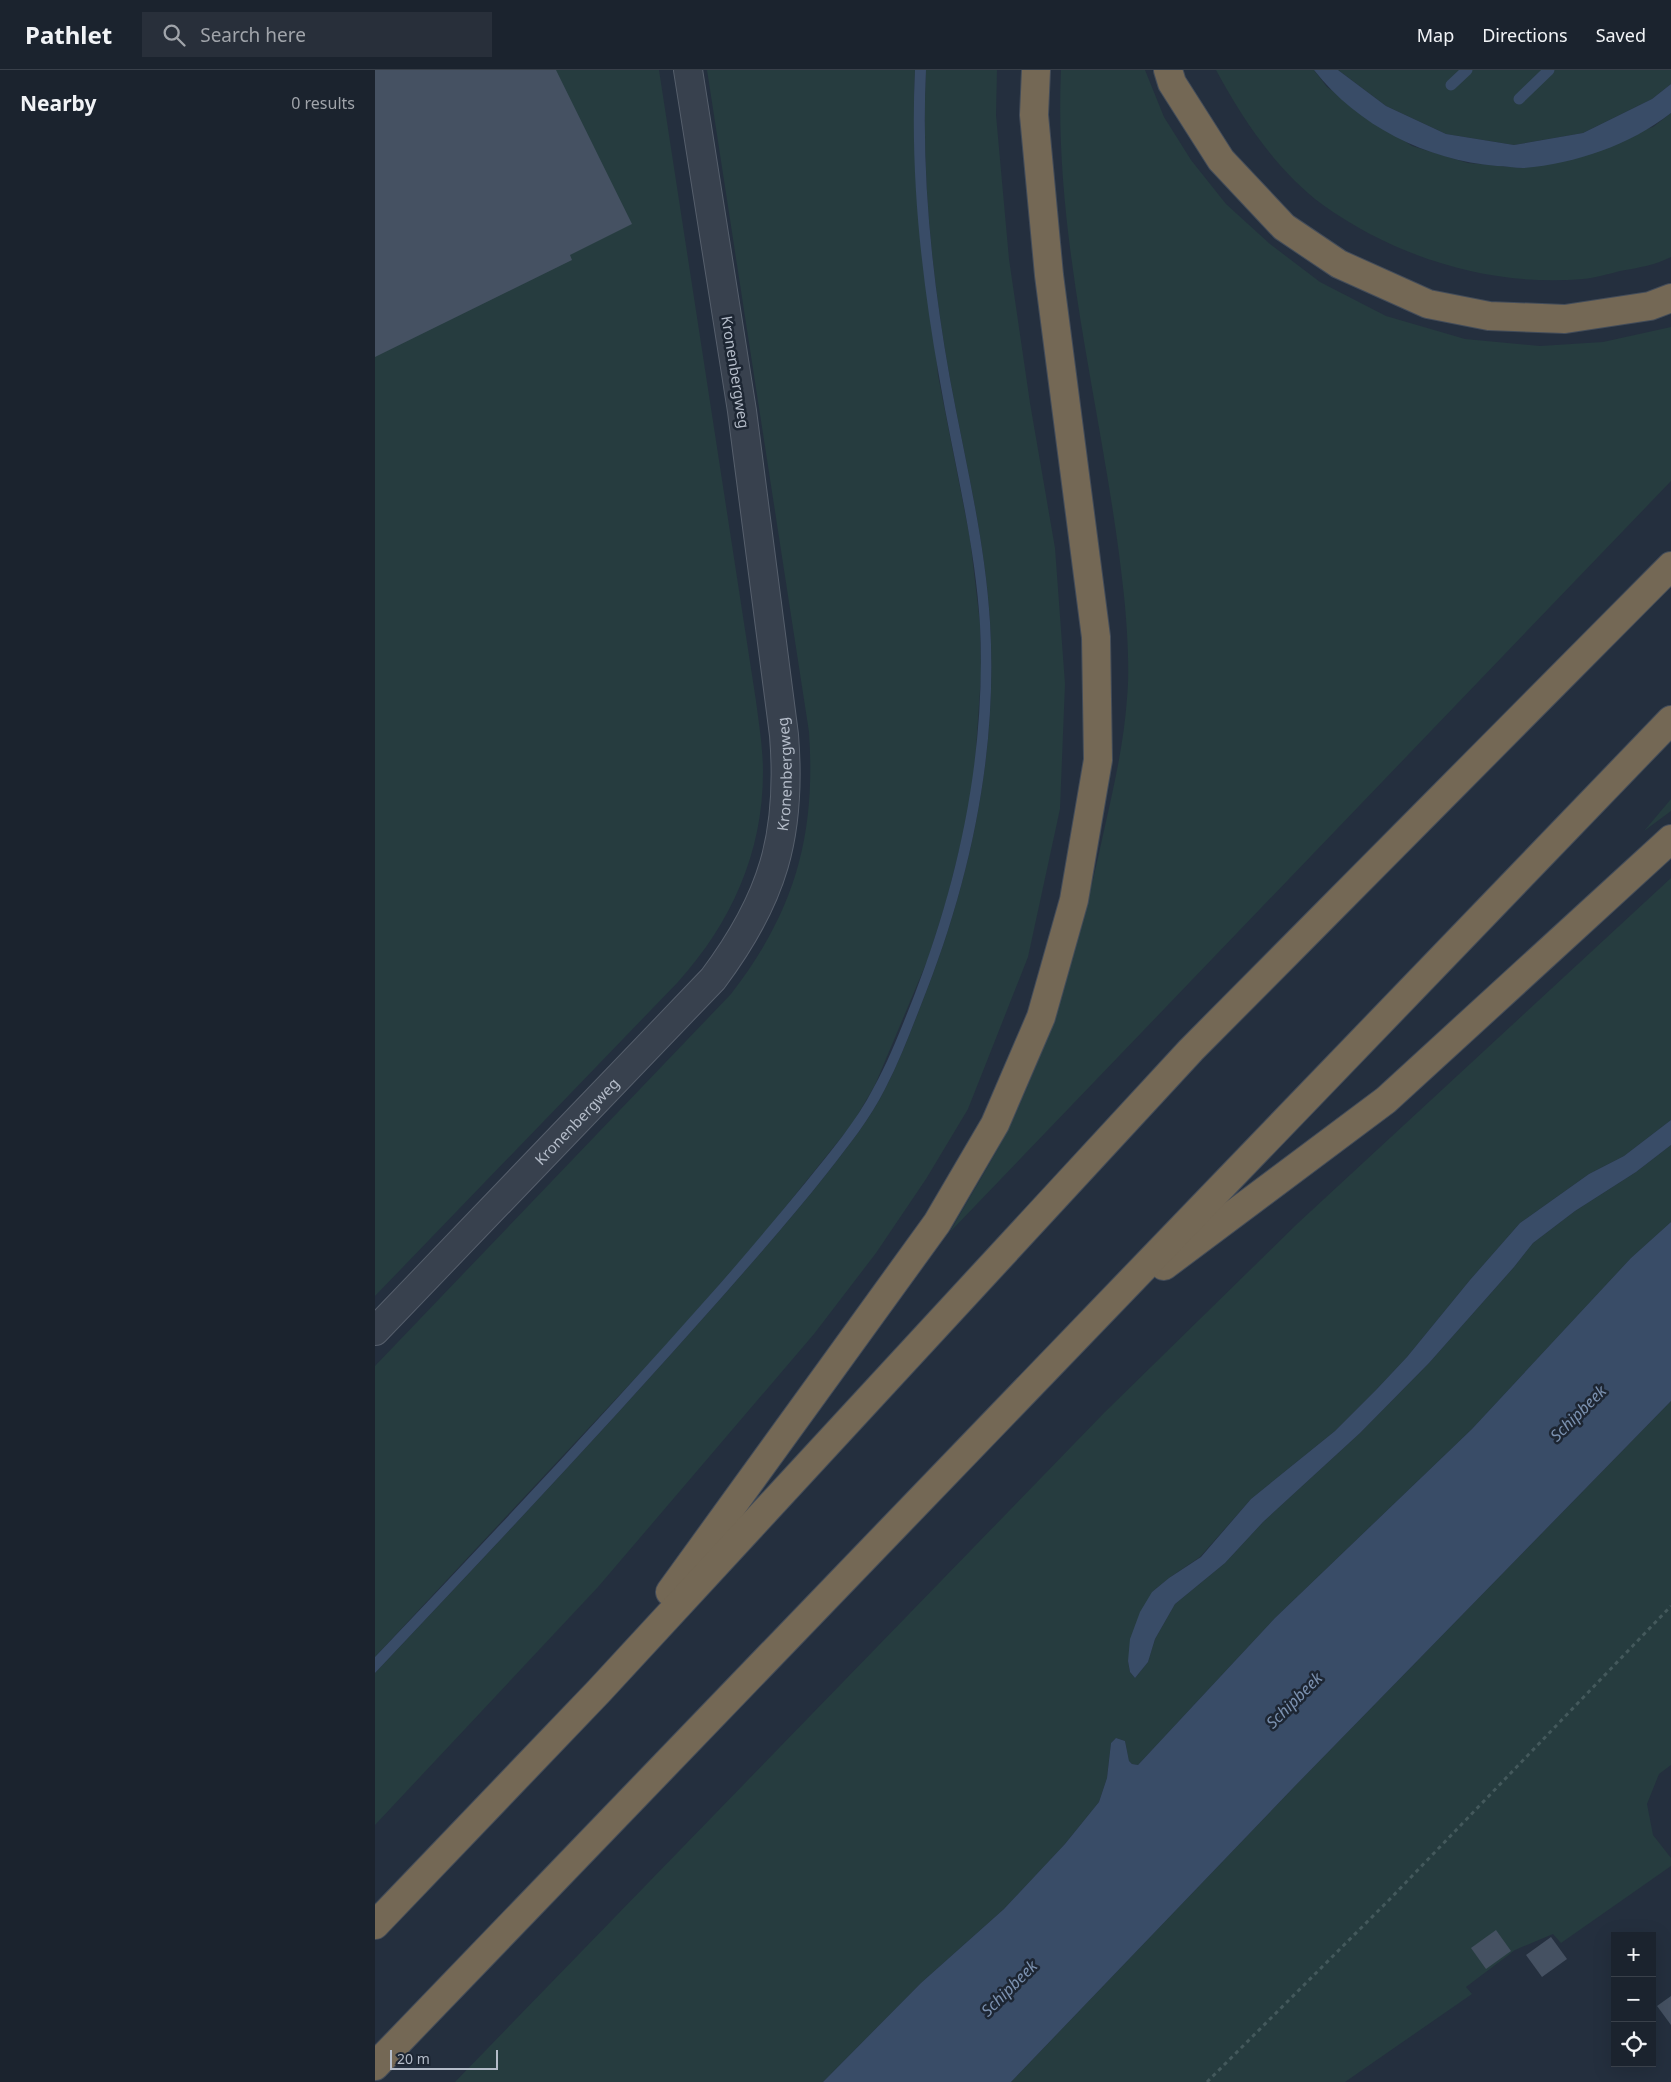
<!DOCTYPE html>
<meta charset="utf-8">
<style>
:root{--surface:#1b232e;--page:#282f3a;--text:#f1f3f6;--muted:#a0a4aa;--line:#39404a}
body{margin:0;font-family:"Noto Sans",sans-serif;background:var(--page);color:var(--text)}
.controls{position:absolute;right:15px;bottom:15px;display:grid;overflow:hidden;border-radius:0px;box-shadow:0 5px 20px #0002}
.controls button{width:45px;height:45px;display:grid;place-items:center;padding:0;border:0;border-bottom:1px solid var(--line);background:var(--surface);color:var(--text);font:25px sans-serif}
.scale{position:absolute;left:15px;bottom:12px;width:108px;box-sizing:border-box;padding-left:5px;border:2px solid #b4bcc9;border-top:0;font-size:14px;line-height:18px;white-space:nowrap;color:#b4bcc9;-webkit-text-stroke:4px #1d2633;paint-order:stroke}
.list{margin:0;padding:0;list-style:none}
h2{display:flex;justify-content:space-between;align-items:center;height:65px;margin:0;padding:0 20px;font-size:21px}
h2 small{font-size:16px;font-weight:400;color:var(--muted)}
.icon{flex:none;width:28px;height:28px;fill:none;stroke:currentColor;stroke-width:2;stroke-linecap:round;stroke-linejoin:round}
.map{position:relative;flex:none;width:1296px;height:2012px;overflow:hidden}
header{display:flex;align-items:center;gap:30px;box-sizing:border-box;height:70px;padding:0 25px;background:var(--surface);border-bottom:1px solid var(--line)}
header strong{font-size:24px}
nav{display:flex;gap:28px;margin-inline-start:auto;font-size:18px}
.search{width:350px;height:45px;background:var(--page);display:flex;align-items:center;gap:12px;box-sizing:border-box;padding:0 18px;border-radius:0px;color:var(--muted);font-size:19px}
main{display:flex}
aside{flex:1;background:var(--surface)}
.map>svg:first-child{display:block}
</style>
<header>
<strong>Pathlet</strong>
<div class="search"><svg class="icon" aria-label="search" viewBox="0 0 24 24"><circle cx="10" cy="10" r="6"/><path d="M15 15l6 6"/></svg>Search here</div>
<nav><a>Map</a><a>Directions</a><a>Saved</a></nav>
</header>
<main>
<aside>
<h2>Nearby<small>0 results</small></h2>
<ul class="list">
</ul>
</aside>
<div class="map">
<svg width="1296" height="2012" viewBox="0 0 1296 2012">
<rect width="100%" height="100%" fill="#242f3e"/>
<g fill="#263c3f">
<path d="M0,0H284L381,631C384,654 388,679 388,702C388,783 356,853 303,912L0,1226Z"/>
<path d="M332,0H540L539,31L563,305L595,468L605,553L606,605L599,709L588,765L572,829L553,889L500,1015L478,1053L387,1166L294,1272L0,1587V1296L356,924C420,841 441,766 434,662Z"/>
<path d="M551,0H622L621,45L634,189L655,333L680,478L690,614L685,739L653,887L593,1039L551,1109L501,1183L439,1264L223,1517L0,1755V1603C117,1479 234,1355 347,1227C383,1186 419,1145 453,1102C474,1075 495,1049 510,1019C524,992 535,963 546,935C595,813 623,684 615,552C610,470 590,390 575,309C557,208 546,103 551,0Z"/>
<path d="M686,0H770L789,47L816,90L851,134L895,174L945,212L1011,246L1090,269L1165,276L1228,272L1296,257V411L575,1162C595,1125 619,1089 637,1051C680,961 707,862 728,765C738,720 749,674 752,628C755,600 752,555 749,526C731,351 678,177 686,0Z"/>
<path d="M841,0H939L952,17L1037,76L1093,93L1148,98L1278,57L1296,43V187C1280,195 1263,198 1245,201C1233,204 1220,208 1208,209C1117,217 1022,188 948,135C902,101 868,50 841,0Z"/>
<path d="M963,0H1296V14L1277,29L1208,63L1139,75L1071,64L1011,36Z"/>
<path d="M1296,729V741L1269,761Z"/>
<path d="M1296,808V1050L1249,1086L1214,1104L1145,1153L1095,1210L1032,1287L1001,1320L960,1361L876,1429L825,1487L794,1508L777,1522L753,1591L755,1602L760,1608L773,1592L780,1569L800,1534L850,1493L888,1452L985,1363L1054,1293L1139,1197L1158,1173L1200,1141L1261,1102L1296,1075V1152L1256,1188L1097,1359L900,1548L763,1695L757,1694L754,1691L750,1671L741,1668L736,1673L732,1708L724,1732L690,1774L629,1839L546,1913L448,2012H80L729,1343L922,1154Z"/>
<path d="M1296,1331V1695L1284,1704L1272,1734L1278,1765L1296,1788V1796L1186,1873L1178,1864L1140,1880L1091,1917L1097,1924L970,2012H636L919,1717Z"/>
</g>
<g fill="#394c67">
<path d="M540,0H551C546,103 557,208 575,309C590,390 610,470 615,552C623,684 595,813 546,935C535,963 524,992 510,1019C495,1049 474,1075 453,1102C419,1145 383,1186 347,1227C234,1355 117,1479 0,1603V1587C116,1465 232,1342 343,1216C373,1182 402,1147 431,1112C455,1082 481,1052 499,1017C515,988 527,956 539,926C585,807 611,683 605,555C600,471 578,389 564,306C546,205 535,102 540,0Z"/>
<path d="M939,0H963L1011,36L1071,64L1139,75L1208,63L1277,29L1296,14V43C1255,75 1200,94 1148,98C1140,98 1130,96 1122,96C1051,90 983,56 939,0Z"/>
<path d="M1296,1050V1075L1261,1102L1200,1141L1158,1173L1139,1197L1054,1293L985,1363L888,1452L850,1493L800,1534L780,1569L773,1592L760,1608L755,1602L753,1591L755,1569L765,1542L777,1522L794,1508L826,1487L876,1429L960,1361L1001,1320L1032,1287L1095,1210L1145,1153L1214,1104L1249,1086Z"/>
<path d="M1296,1152V1331L919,1717L636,2012H448L546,1913L629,1839L690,1774L724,1732L732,1708L736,1673L741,1668L750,1671L754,1691L757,1694L763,1695L900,1548L1097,1359L1256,1188Z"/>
</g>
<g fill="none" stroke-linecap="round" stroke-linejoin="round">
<g stroke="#394c67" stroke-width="11">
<path d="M1076,15L1092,0"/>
<path d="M1144,29L1174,0"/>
</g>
</g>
<g fill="#455162">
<path d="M0,0H181L257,154L195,185L197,190L0,287Z"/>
<path d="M1121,1860L1136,1881L1111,1899L1096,1878Z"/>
<path d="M1176,1867L1192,1889L1167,1907L1151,1885Z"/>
<path d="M1296,1926V1955L1282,1936Z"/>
</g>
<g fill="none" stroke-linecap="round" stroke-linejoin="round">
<g stroke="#565f6c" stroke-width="30">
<g id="minor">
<path id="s1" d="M0,1261L338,909C398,829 417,765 409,665L367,341L313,0"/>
</g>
</g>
<g stroke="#434c59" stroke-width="30">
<g id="highway">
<path d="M793,0L797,13L846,90L909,157L964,194L1053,234L1114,246L1190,249L1275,236L1296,228"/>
<path d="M789,1196L1011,1030L1296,769"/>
<path d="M295,1522L562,1153L620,1054L666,947L699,830L723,690L721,567L674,205L659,45L661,0"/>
<path d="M0,1855L224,1621L816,980L1296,496"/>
<path d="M0,1996L1296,650"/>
</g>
</g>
<path stroke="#44595c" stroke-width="3" stroke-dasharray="4 4" stroke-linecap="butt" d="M832,2012L1015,1829L1296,1536"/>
<use href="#minor" stroke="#38414e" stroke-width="28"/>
<use href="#highway" stroke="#746855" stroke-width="28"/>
</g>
<g text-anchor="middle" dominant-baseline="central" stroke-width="5" stroke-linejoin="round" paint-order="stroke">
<g font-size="15" fill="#b4bcc9" stroke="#1d2633">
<text transform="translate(361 302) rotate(81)">Kronenbergweg</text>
<text stroke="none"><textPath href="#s1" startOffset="710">Kronenbergweg</textPath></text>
<text stroke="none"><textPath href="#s1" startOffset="291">Kronenbergweg</textPath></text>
</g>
<g font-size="16" font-style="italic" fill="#7c92b1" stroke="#1d2633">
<text transform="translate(1203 1343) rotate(-45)">Schipbeek</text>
<text transform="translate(919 1630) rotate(-45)">Schipbeek</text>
<text transform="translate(634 1918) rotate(-45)">Schipbeek</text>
</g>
</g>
</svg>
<div class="controls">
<button>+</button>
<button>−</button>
<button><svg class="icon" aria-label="locate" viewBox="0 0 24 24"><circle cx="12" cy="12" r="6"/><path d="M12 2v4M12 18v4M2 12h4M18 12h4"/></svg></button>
</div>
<div class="scale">20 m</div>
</div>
</main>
